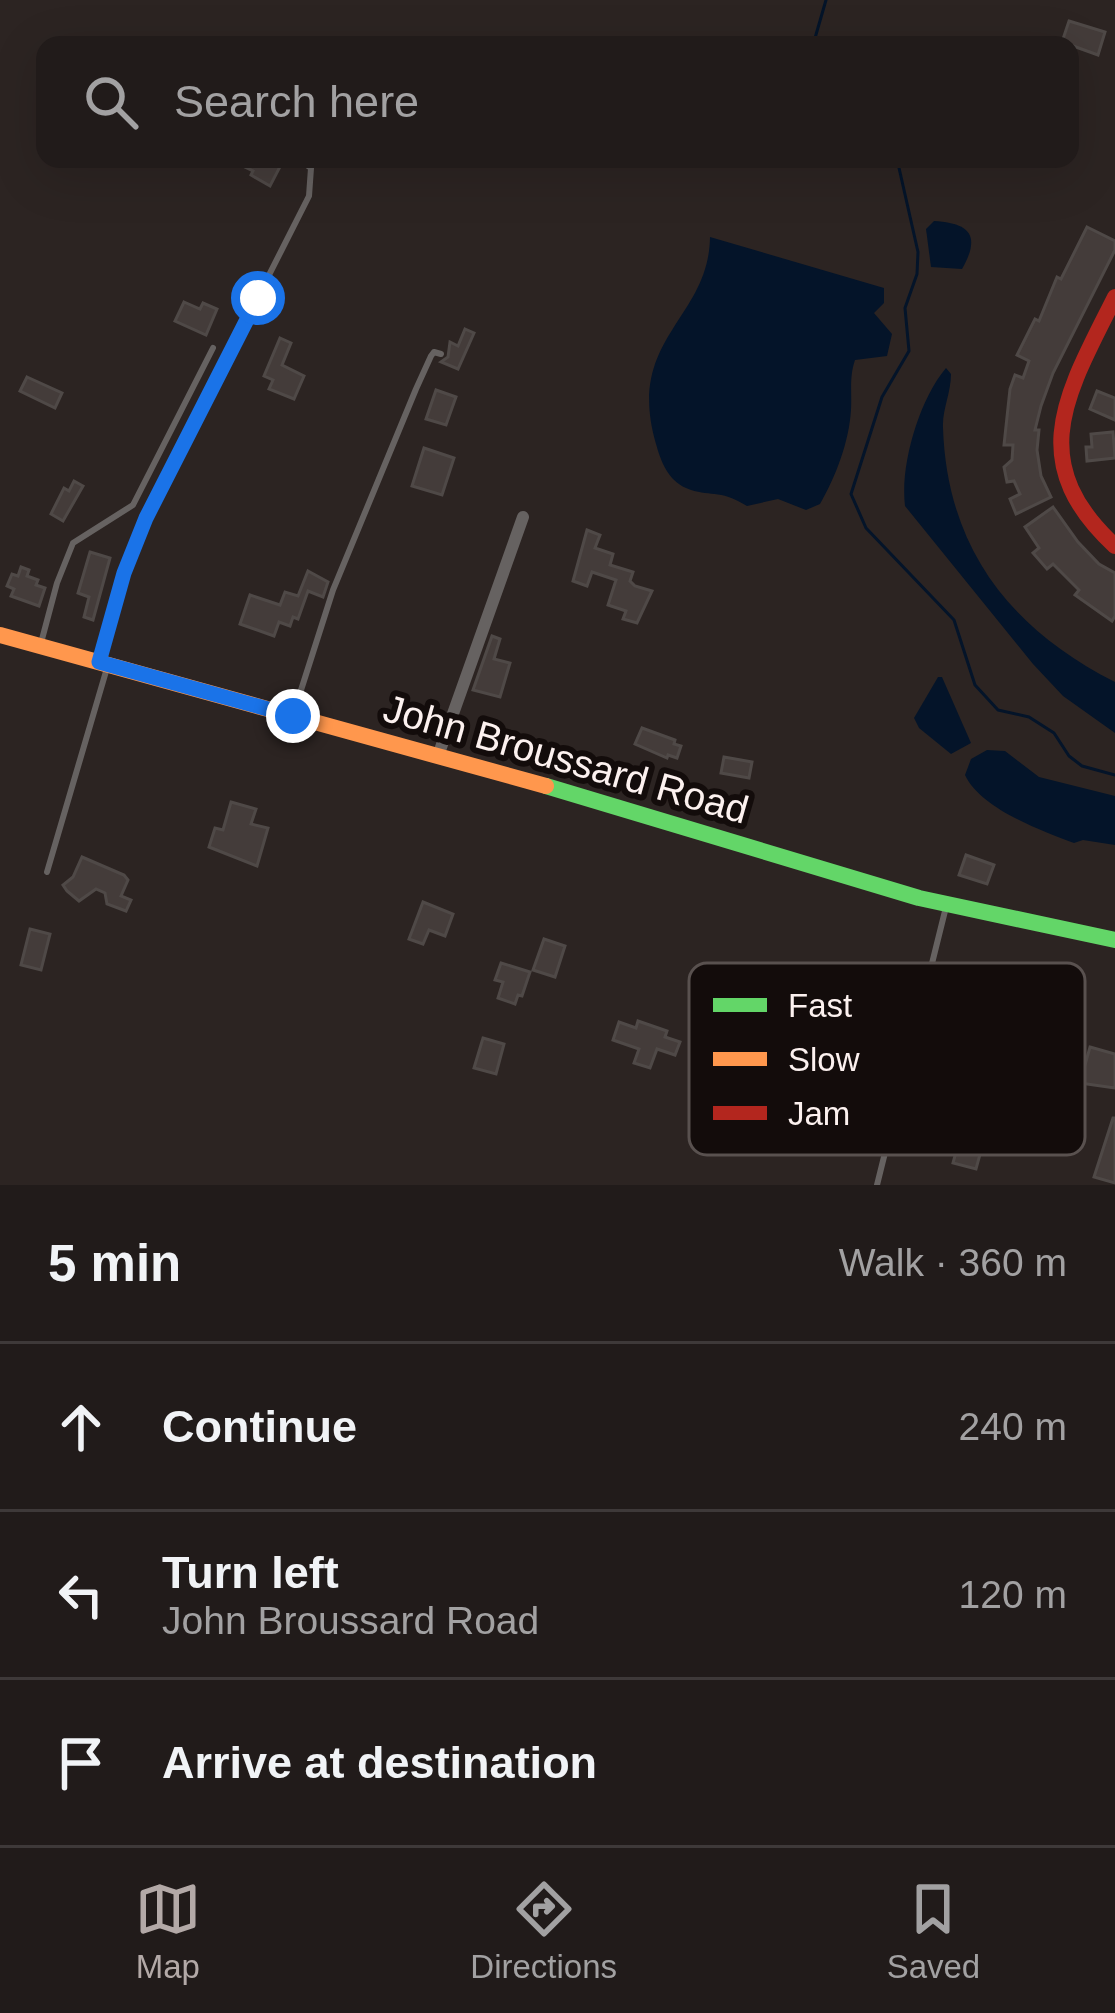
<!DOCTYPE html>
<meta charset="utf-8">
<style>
:root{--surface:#211b1a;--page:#292423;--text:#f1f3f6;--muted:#a2a1a2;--line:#3e3939;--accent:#b3a9a7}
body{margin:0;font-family:Arial,sans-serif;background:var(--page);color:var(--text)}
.stop{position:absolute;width:36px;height:36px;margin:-27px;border:9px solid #1a73e8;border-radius:50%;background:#fff}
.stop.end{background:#1a73e8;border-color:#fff;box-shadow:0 3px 12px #0008}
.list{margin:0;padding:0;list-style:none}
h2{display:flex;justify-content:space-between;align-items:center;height:156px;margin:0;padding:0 48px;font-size:51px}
h2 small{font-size:39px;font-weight:400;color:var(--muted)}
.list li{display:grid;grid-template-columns:78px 1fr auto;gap:36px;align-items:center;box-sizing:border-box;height:168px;padding:0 48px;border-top:3px solid var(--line)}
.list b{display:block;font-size:45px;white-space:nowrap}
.list p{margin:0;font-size:39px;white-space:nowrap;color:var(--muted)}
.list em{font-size:39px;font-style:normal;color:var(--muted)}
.icon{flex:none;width:66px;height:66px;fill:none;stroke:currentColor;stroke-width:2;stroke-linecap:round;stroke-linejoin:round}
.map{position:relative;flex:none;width:1115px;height:1185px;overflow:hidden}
.search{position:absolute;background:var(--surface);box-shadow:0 12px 48px #0002;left:36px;right:36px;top:36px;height:132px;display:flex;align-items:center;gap:30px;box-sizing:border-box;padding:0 42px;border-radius:24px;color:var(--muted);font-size:45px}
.sheet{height:660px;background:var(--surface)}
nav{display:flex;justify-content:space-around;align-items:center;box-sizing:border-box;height:168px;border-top:3px solid var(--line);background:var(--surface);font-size:33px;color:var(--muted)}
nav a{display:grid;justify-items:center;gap:6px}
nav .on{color:var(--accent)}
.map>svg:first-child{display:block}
</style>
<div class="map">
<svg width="1115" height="1185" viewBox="0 0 1115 1185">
<rect width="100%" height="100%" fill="#2c2422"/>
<g fill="#041429">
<path d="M934,221C968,223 982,234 962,269L931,267L926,229Z"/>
<path d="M710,237L884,288V303L874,313L892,334L887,356L855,360C849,378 852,392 851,410C849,442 836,476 820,504L806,510L778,499L747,506C718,488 710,498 686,488C668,480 661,462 656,444C625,338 709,320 710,237Z"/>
<path d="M946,368L951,374C951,393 942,410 943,428C947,548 1010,629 1115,682V733L1063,696L1033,664L905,506C900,465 919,400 946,368Z"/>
<path d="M938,677H942L971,743L951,754L919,728L914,718Z"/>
<path d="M987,750L1005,751L1039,777L1115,796V845L1083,840L1074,843C1041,831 980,808 965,775L971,759Z"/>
</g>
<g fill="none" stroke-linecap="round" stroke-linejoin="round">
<g stroke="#041429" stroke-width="3">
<path d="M813,45L826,0"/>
<path d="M897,159L918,252L917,274L905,308L909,351L882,397L851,494L866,528L954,620L975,685L998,710L1029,717L1054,733L1069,756L1082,766L1115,775"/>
</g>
</g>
<g fill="#443c3a" stroke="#4f4947" stroke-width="3">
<path d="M1069,21L1105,32L1098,55L1062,42Z"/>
<path d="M247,159H284L270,186L251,175L253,171L243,166Z"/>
<path d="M1087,227L1115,241V250L1053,373L1041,406L1035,430H1039L1037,450L1041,476L1051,497L1016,514L1010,499L1020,494L1014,481L1007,482L1004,467L1012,460L1013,445H1004L1010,389L1015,375L1023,378L1029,361L1017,355L1035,319L1039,321L1057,277L1061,279Z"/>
<path d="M184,302L200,309L203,303L217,309L206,335L175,321Z"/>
<path d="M465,329L474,333L458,369L441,362L448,357L450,342L458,346Z"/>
<path d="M280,338L291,343L282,365L304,376L294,399L269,389L273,380L264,376Z"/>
<path d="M27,377L62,393L55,408L20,391Z"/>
<path d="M436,390L456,397L446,425L426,419Z"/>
<path d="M1097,391L1115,398V420L1090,409Z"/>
<path d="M1113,432L1115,458L1087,461L1086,447H1092L1091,434Z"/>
<path d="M424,448L454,458L442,495L412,486Z"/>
<path d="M74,481L83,486L63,521L51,514L64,488L69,491Z"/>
<path d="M1053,507L1078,542L1099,564L1115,573V616L1112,621L1075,595L1079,590L1053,564L1047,569L1033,553L1039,548L1025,527Z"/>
<path d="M587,530L600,535L595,548L613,554L610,565L633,572L630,581L635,586L652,591L637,623L623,619L626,611L608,605L616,580L592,572L587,586L573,581Z"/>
<path d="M90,552L110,558L93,620L84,617L89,597L78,593Z"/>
<path d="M21,567L29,570L27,576L38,580L36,585L45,588L39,606L11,596L14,589L7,586L12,574L18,576Z"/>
<path d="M308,571L328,582L323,597L308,591L298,619L293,617L290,626L279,622L274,636L240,624L250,595L280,605L285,592L298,596Z"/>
<path d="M492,636L500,639L494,659L510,663L500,697L473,690Z"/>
<path d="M642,728L675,740L674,744L681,746L677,758L668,755L667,758L635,744Z"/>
<path d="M724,757L752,762L749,778L721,773Z"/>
<path d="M231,802L256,809L251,824L268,828L257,866L209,847L215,828L223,830Z"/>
<path d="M966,855L994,865L987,884L959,875Z"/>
<path d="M82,857L124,875L128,880L121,896L131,900L126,911L107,904L105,893L96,889L79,901L67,891L63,885L73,877Z"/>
<path d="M423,902L453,914L445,936L429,930L423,944L409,939Z"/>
<path d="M30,929L50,934L41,970L21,965Z"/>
<path d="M544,939L565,946L555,977L533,970Z"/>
<path d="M501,963L530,972L522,996L518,995L515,1004L498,998L503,982L495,980Z"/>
<path d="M638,1021L667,1031L665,1037L680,1042L675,1055L657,1049L650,1068L634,1063L639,1049L613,1040L619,1022L636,1028Z"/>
<path d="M483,1038L504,1044L496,1074L474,1068Z"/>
<path d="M1090,1047L1115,1054V1088L1080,1083Z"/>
<path d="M1113,1118H1115V1183L1094,1177Z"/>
<path d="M959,1141L982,1147L976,1169L953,1163Z"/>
</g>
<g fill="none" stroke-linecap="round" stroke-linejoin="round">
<g stroke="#666261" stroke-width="6">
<path d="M41,643L57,583L73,543L133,505L213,348"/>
<path d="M100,659L124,573L146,518L309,196L311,168L298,159"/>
<path d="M294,712L333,590L416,389L431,356L434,352L441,354"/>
<path d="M47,872L107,668"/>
<path d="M877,1185L946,907"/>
</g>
<path stroke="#666261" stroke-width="12" d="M439,753L523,517"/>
<path stroke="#63d668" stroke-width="16" d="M546,786L919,898L1115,940"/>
<path stroke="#ff974d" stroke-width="16" d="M0,635L546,786"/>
<path stroke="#b3261e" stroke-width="16" d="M1115,297C1067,393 1023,461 1115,546"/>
</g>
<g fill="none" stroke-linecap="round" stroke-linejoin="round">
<path stroke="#1a73e8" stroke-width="15" d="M258,298L146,518L124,573L99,662L293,716"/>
</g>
<g text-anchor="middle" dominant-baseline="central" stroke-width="12" stroke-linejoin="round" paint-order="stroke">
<g font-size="39" fill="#fcf1ef" stroke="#130c0b">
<text transform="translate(566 759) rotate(16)">John Broussard Road</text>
</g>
</g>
<rect x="689" y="963" width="396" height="192" rx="18" fill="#130c0b" stroke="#59514f" stroke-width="3"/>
<rect x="713" y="998" width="54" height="14" fill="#63d668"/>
<rect x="713" y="1052" width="54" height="14" fill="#ff974d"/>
<rect x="713" y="1106" width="54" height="14" fill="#b3261e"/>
<g font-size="33" fill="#fcf1ef">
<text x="788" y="1017">Fast</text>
<text x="788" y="1071">Slow</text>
<text x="788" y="1125">Jam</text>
</g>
</svg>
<div class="stop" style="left:258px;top:298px"></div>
<div class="stop end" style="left:293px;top:716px"></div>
<div class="search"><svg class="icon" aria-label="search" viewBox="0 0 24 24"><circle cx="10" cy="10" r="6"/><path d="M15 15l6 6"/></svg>Search here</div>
</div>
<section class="sheet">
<h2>5 min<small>Walk · 360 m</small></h2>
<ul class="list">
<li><svg class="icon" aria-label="ahead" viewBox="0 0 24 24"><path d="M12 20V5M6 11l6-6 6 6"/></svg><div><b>Continue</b></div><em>240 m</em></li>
<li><svg class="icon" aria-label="left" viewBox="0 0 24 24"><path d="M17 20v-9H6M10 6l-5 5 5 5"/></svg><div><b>Turn left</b><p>John Broussard Road</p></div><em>120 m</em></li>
<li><svg class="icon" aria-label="arrive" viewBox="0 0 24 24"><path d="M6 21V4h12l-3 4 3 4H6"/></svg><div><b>Arrive at destination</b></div></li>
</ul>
</section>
<nav>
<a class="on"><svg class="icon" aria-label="map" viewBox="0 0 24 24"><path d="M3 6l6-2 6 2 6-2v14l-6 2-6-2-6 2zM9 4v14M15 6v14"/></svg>Map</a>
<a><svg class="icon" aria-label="directions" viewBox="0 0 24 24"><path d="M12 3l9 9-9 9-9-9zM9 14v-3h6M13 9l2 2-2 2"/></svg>Directions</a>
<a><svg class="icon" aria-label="saved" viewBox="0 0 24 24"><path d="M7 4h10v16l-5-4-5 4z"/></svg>Saved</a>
</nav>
